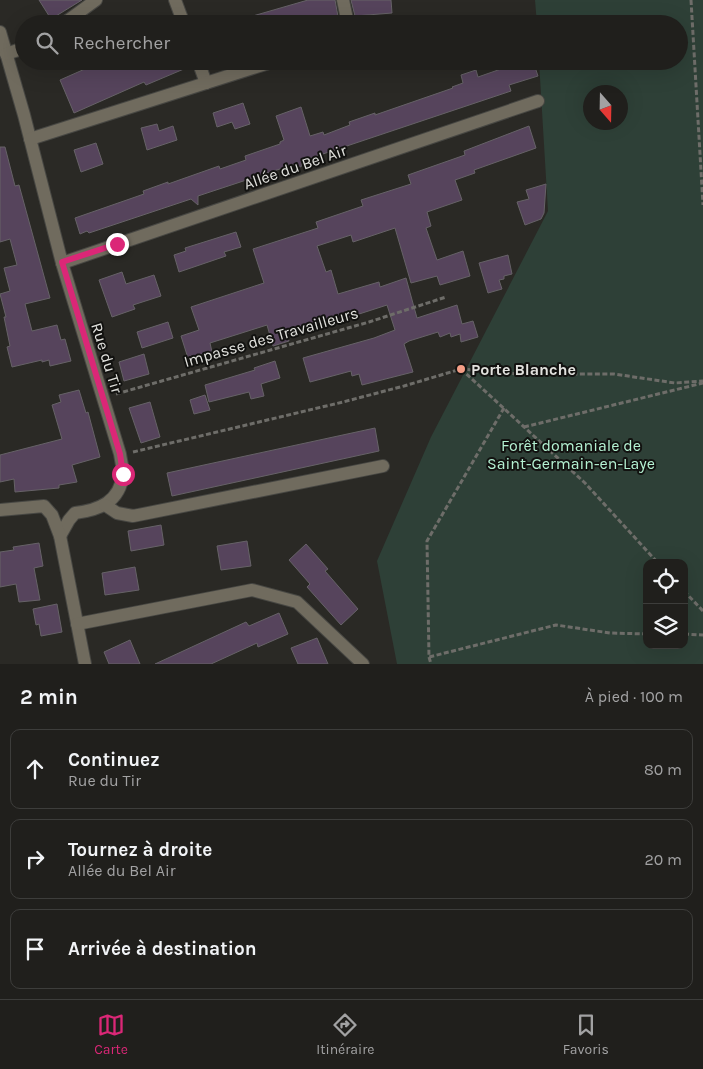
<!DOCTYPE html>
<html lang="fr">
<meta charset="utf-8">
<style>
:root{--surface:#201f1c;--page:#2d2c29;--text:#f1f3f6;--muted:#a2a2a3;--line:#3d3d3b;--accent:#db2777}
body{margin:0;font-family:Karla,sans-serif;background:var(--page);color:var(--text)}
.controls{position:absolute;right:15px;bottom:15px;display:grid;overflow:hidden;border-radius:10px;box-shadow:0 5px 20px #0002}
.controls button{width:45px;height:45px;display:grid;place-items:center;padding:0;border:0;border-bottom:1px solid var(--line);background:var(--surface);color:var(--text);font:25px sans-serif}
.compass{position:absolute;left:583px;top:85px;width:45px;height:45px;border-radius:50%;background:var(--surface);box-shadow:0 5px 20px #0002;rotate:160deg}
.stop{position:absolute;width:15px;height:15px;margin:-11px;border:4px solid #db2777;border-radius:50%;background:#fff}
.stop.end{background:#db2777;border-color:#fff;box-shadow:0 1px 5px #0008}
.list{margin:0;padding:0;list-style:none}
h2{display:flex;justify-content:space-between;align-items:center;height:65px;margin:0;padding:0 20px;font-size:21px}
h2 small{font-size:16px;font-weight:400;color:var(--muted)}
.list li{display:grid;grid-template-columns:32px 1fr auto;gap:15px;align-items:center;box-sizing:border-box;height:80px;margin:0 10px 10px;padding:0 10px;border:1px solid var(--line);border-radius:10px}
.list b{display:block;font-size:19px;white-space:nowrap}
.list p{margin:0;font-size:16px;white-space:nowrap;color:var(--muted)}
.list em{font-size:16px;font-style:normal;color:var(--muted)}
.icon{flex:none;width:28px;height:28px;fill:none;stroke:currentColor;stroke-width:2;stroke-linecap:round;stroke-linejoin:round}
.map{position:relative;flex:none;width:703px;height:664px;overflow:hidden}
.search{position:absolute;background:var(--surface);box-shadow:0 5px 20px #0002;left:15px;right:15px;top:15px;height:55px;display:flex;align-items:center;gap:12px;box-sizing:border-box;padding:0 18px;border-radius:28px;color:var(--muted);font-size:19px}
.sheet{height:335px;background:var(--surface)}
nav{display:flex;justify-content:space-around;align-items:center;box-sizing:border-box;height:70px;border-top:1px solid var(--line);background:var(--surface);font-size:14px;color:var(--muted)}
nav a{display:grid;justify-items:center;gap:2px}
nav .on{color:var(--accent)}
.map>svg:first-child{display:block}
</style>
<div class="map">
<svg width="703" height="664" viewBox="0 0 703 664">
<rect width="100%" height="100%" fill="#2a2925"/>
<path fill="#2e4037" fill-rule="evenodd" d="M535,0H703V664H397L377,561L431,437L548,211L539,61H679V24H537ZM590,92H620V122H590ZM647,563H684V645H647Z"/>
<g fill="#56445c" stroke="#666267">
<path d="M39,0H82L51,19Z"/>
<path d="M308,0H335L339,22L332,24H239V20Z"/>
<path d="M351,0H391L392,13L355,16Z"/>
<path d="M103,61H190L191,66L146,85L144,82L74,113L60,80Z"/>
<path d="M524,61H533L538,76L509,85L511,91L302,161L301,167L295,164L210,192L198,196V205L191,199L89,233L87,231L80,234L75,218L144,194L143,191L168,182V184L219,166L220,169L246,160L245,156L280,144V142L284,140L276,116L301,107L310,136L323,132L324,135L350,125L349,122L375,113V115L453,88L452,87L463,83L461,75L476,70L478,77Z"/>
<path d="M243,103L250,124L235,129L232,122L217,127L213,113Z"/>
<path d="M157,124L159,131L173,126L177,140L147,150L141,128Z"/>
<path d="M529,126L536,148L474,170L475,173L455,180L462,200L427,212L431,226L426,228L437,260L463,251L470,276L440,285L437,276L411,283L395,228L353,242L351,235L317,246L326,272L331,270L338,294L379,282L380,287L406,278L417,318L457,305L462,324L473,321L478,337L461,342L460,334L451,337L450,333L440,337L438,332L409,341L404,344L413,372L362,385L359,374L352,376L351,371L310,382L303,358L374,338L395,330L387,305L322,326L321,322L287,334L289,341L273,346L267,325L210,343L212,352L188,358L181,336L199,330L191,307L264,283L253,249L318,228L316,222L363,206L361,200L411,184L408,175L465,155L464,151Z"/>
<path d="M96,143L103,164L81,172L74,150Z"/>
<path d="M0,147H5L15,186L19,185L50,298L25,304L32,331L57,325L61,340L65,339L71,361L50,366L49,360L42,362V360L12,367L7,347L10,346L4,317H6L0,294L10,291L4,268L17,265L10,239L0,242Z"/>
<path d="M546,184L544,213L541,219L525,225L517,202L529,199L526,190Z"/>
<path d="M236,232L241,247L224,252L226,256L179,272L174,255L186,251L185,248Z"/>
<path d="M508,255L512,274L504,276V279L499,280L502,289L488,293L479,263Z"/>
<path d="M122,272L126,284L154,275L161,296L133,305L135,309L112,317L99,280Z"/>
<path d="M168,322L173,338L142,348L137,332Z"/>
<path d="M144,354L149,374L124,381L119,362Z"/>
<path d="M275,361L280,378L261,384L264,396L251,399L249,392L209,402L205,385L255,370L254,368Z"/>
<path d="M79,390L86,413L88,412L100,457L72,465L77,482L59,485V488L15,492L14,479L0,482V455L62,439L52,405L61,402L59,395Z"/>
<path d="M205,395L210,410L194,414L190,400Z"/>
<path d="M150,402L160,437L141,443L129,408Z"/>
<path d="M375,428L379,451L172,496L167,473Z"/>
<path d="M161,525L164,545L131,551L128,531Z"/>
<path d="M247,541L251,566L221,570L217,546Z"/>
<path d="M39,543L43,566L34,568L40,600L19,602L16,584L0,587V552L14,550L13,547Z"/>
<path d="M306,544L328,569L325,571L358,609L341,625L307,587L310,584L289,560Z"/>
<path d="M135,567L139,590L105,595L102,573Z"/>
<path d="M57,604L62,632L41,636L39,624L36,625L33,609Z"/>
<path d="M279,613L288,634L258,647L257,643L211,664H155L246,622L249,626Z"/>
<path d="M317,638L328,664H298L291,648Z"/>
<path d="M130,640L140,664H109L104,652Z"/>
</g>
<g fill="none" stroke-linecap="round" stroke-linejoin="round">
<g stroke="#474743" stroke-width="14">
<g id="minor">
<path d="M175,0L184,24"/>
<path d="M343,0L348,24"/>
<path d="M63,24L96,0"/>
<path d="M0,32L24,115L62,263L120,454C121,461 123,468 123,474C120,502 99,510 75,513L69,520L60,536"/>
<path d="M6,54L24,48"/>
<path d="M198,61L206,83"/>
<path d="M30,139L275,61"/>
<path d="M62,263L538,101"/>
<path d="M105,505L117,513L133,516L383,466"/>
<path d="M0,510L44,506L52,515L60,536L85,664"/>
<path d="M77,624L252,590L297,602L363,664"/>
</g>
</g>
<g stroke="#6e6d69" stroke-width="3" stroke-dasharray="5 2.5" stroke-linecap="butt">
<path d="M691,0L703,205"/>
<path d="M461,369L585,483L658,563"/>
<path d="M116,394L369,322L446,297"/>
<path d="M504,408L427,541L429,657L556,625L610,633L647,634"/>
<path d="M524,427L703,383"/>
<path d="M133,452L343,402L404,386L461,369L517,374H614L675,383L703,381"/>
<path d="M684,591L703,611"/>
<path d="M684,634L703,635"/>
<path d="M429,657L431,664"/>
</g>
<use href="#minor" stroke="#706b5e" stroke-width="12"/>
</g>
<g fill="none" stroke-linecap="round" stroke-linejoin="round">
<path stroke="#db2777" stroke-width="6" d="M117,244L62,262L120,454L123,474"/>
</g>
<circle fill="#f49e86" stroke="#121210" stroke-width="2" cx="461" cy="369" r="5"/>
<g text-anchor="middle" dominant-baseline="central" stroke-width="4" stroke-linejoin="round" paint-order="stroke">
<g font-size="16" fill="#e2e2de" stroke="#121210">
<text transform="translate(295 167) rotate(-19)">Allée du Bel Air</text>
<text transform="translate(271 337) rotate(-16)">Impasse des Travailleurs</text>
<text transform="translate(107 358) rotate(73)">Rue du Tir</text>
</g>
<g font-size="16" font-weight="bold" fill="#e2e2de" stroke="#121210" text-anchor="start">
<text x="471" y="369">Porte Blanche</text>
</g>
<g font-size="16" fill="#b4f1d2" stroke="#121210">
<text x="571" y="445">Forêt domaniale de<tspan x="571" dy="18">Saint-Germain-en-Laye</tspan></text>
</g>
</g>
</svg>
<div class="controls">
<button><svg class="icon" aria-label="locate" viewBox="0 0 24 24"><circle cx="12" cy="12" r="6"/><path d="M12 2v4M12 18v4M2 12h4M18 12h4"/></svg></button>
<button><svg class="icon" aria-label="layers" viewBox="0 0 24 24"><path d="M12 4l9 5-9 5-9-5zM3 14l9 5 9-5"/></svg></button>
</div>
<svg class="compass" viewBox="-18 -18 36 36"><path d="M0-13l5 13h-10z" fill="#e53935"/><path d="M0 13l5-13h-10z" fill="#a2a2a3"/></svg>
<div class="stop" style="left:123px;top:474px"></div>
<div class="stop end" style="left:117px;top:244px"></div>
<div class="search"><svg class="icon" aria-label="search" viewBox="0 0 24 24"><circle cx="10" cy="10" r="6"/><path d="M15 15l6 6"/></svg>Rechercher</div>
</div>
<section class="sheet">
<h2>2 min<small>À pied · 100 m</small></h2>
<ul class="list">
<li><svg class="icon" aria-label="ahead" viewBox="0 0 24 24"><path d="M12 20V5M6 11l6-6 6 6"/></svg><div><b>Continuez</b><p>Rue du Tir</p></div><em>80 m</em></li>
<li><svg class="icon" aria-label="right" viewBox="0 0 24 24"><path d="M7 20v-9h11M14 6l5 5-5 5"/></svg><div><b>Tournez à droite</b><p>Allée du Bel Air</p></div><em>20 m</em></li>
<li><svg class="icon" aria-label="arrive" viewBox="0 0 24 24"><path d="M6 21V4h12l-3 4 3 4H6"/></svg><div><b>Arrivée à destination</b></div></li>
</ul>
</section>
<nav>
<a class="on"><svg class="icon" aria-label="map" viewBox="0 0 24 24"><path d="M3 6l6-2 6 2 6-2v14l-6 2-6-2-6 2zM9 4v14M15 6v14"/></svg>Carte</a>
<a><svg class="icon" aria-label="directions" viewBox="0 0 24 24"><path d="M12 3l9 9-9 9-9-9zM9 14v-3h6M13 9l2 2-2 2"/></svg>Itinéraire</a>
<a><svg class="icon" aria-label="saved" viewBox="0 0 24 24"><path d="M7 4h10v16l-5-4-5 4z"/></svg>Favoris</a>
</nav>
